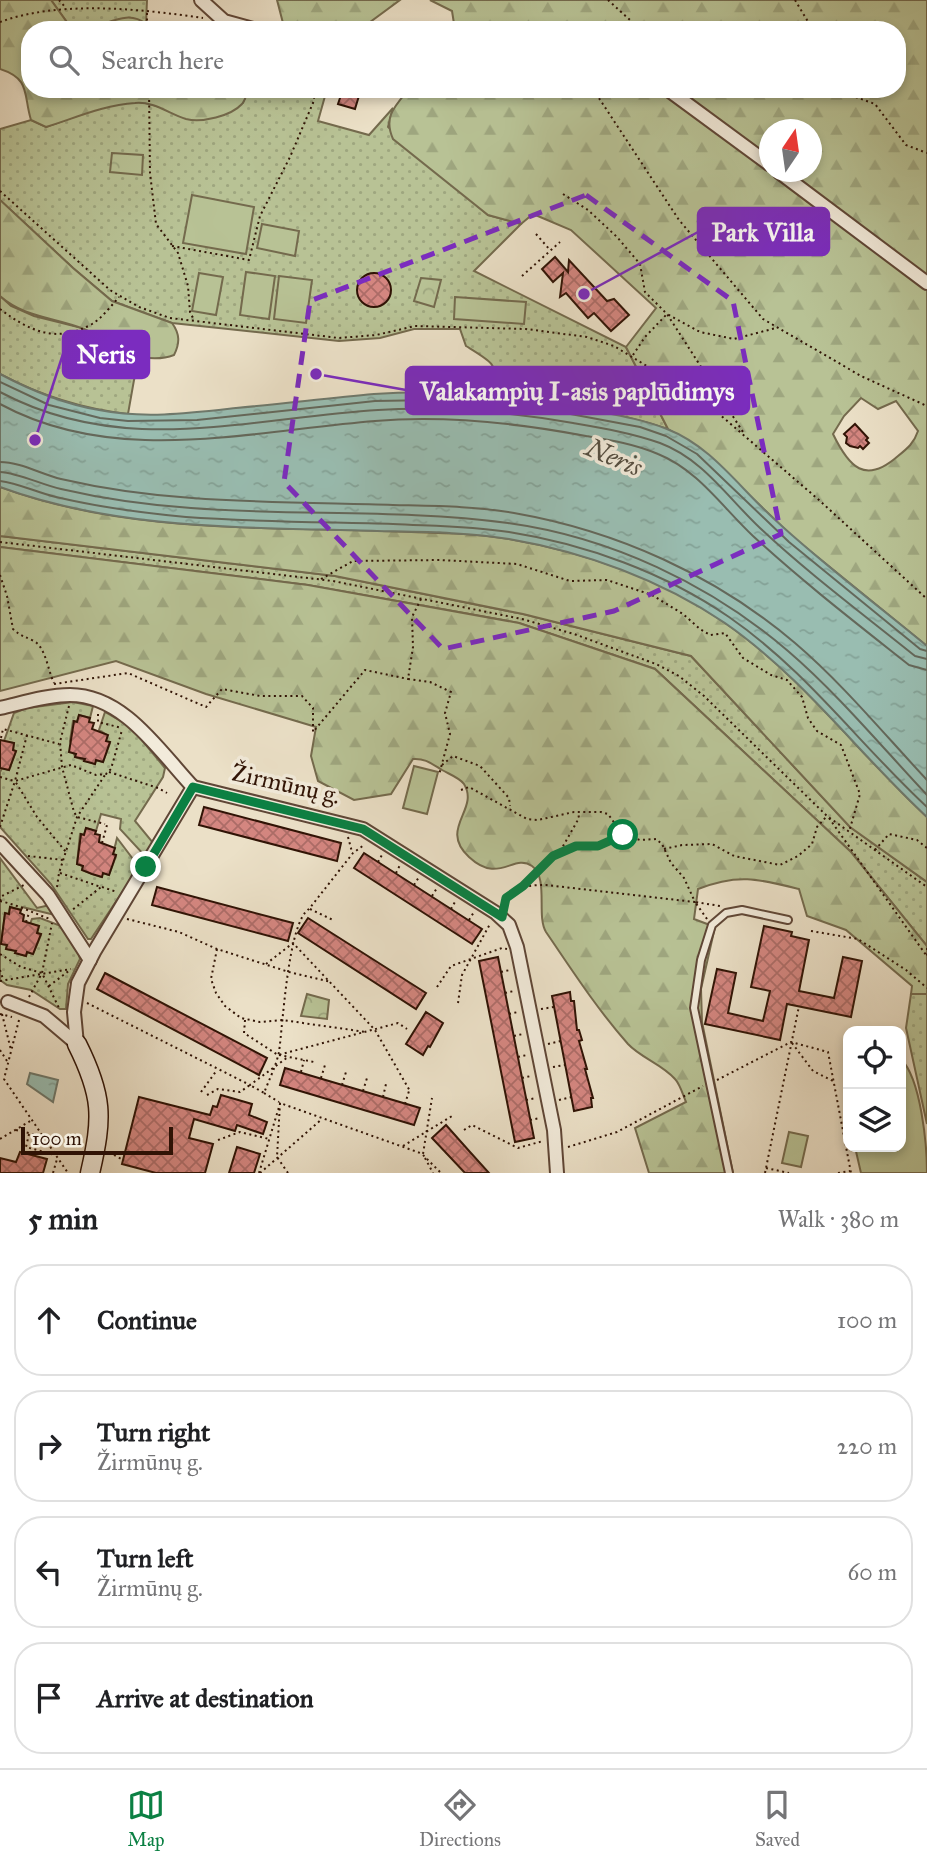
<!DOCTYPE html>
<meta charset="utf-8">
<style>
:root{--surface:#fff;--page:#f6f6f6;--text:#202124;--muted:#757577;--line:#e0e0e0;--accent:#0b8043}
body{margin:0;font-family:"IM FELL Great Primer",serif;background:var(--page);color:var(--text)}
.controls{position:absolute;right:21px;bottom:21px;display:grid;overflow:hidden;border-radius:14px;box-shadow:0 4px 10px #0003}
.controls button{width:63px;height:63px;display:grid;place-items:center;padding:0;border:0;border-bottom:2px solid var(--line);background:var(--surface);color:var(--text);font:35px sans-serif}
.compass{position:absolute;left:759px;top:119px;width:63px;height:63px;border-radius:50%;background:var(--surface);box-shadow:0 4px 10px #0003;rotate:13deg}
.scale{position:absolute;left:21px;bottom:18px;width:152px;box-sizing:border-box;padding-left:7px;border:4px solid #301305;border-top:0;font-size:19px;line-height:24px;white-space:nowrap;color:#301305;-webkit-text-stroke:5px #f2ebdb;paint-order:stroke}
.stop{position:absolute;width:21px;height:21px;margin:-16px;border:5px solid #0b8043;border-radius:50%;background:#fff}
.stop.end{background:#0b8043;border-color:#fff;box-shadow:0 2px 7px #0008}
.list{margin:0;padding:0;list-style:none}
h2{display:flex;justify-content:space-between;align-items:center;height:91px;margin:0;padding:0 28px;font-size:30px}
h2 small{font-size:23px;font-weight:400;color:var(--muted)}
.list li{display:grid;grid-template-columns:46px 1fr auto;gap:21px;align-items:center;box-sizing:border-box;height:112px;margin:0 14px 14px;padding:0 14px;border:2px solid var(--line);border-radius:28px}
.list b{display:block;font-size:26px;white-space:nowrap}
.list p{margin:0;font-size:23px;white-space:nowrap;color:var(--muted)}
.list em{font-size:23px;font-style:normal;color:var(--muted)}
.icon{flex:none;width:38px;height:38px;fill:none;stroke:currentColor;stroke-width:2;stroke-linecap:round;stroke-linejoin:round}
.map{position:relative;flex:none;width:927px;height:1173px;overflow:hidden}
.search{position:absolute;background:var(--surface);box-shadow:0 4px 10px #0003;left:21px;right:21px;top:21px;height:77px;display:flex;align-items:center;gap:18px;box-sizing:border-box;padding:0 24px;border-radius:28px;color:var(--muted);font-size:26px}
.sheet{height:595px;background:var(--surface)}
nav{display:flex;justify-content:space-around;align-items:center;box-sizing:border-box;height:98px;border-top:2px solid var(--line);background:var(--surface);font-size:19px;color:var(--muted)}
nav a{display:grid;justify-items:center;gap:4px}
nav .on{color:var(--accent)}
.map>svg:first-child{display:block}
</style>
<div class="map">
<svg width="927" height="1173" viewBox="0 0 927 1173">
<defs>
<pattern id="grass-dots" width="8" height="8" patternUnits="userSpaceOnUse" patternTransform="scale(1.75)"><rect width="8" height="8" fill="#b8c295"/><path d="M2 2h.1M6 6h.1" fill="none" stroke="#9ea67f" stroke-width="1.8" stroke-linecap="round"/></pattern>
<pattern id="forest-firs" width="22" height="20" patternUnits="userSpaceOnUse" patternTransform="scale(1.75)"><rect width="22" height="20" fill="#b8c295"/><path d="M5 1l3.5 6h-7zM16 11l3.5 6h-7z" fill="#9ea67f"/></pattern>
<pattern id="park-crowns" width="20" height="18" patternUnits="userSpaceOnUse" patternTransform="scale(1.75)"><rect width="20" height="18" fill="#b8c295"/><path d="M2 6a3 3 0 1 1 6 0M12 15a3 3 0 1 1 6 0" fill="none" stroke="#9ea67f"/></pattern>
<pattern id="water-ripples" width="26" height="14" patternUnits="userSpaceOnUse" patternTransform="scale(1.75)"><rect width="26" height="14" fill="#99bdb1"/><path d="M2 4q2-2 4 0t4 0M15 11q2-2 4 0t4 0" fill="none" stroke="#84a297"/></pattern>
<pattern id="building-cross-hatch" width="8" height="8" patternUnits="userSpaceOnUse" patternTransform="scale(1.75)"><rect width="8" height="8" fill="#d48680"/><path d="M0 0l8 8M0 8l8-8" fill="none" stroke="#ac6c67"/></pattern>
</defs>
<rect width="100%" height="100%" fill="#ebe0c7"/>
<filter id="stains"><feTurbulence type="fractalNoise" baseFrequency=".00286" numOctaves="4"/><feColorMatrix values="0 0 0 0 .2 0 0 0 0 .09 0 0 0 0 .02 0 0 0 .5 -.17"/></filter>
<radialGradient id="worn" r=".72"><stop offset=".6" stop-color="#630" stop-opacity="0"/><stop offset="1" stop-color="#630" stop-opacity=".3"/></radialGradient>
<g fill="url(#grass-dots)" stroke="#746a4d" stroke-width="2">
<path d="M51,0H147L146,24H97L87,28L69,25Z"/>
<path d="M249,89H327L318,121L369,135L393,108L388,127L488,215L521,224L474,271L626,347L668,429C614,411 557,404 501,397C493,361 497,365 466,346L460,329H414L380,338L339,341L172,323L112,301L73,268L0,200V129L31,120L46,127C74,118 108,101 138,102C154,103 171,111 185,118L243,103Z"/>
<path d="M0,296L11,306L34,316L86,329L115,349L142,357L134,380L128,414C82,409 41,396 0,374Z"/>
<path d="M0,536L335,576L523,614L691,656L850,827L927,882V946L851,852L655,669L519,623L308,585L0,547Z"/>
<path d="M73,702L93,706L90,718L79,715L77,722L73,721L70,741L75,757L95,764L96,760L103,762L110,743L106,741L107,735L99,730L105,712L131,727L165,768L163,777L135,821L154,844L145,856L120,829L121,819L101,814L96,831L86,828L84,835L80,834L77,864L83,866L82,870L101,877L103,873L109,875L116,856L113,854L117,838L139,867L91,939H88L51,884L0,827V772L2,768L9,770L16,751L13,750L14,743L4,741L14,713L27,708Z"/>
<path d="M0,858L37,908L50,905L55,915L22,907L21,910L10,907L9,914H5L1,944L7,945L6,949L16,951V953L26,956L27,952L33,954L41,935L37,933L39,926L30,924L32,919L40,918L61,926L79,955L80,959L68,984L66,1009H60L31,990L7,985L0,980Z"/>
<path d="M911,994H927V1124L906,1028Z"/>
</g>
<g fill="url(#forest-firs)" stroke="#746a4d" stroke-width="2" fill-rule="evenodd">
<path d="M0,0H51L69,25C74,26 81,29 86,28C106,27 126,8 146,24L222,30H30V89H249C247,94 245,100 242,104C231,116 202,123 186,119C169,114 154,101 135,103C104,105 75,118 46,127L31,120C23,94 31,79 0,69Z"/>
<path d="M277,0H400L366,25L348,29L283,23Z"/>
<path d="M430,0H927V646L793,537L700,448L668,429L626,347L656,308L571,230L533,214L521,224L488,215L393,139C383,117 395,106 409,89H897V30H455L452,11ZM769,130H811V172H769ZM861,398L878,409L896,401L918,431C914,443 908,448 898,456C865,485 849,467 833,434L844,416Z"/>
<path d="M0,200L73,268L112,301L172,323C180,334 180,343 174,355C156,362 128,357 111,346C103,341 94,333 84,329C54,317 25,318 0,296Z"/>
<path d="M0,487C121,532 255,527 382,531C425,533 468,532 509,539C585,552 662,579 725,623C803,677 858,753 927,817V882L850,827L691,656L523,614L335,576L0,536Z"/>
<path d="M0,547L308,585L519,623L655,669L851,852L927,946V994H911L912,986L846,930L807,916L799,889C759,879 738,873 698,889L694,919L715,927L701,989L702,1022L733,1173H649L635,1128L686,1102C683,1095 680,1084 675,1079C662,1064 641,1058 628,1044C597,1009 572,970 546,932C536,916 549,878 532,866C513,853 499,885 469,857C438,828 480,810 464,784C460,778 449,774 442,770C432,764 425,758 413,759L391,794L354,800L318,781L311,756L316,727L206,694L116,661L0,691Z"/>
</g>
<g fill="url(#park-crowns)" stroke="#746a4d" stroke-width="2">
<path d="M112,153L143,155L142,175L110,172Z"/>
<path d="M421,278L441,280L434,307L414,301Z"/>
<path d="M307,994L329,1000L327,1019L301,1016Z"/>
</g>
<g fill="#b8c295" stroke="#746a4d" stroke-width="2">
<path d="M192,195L254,207L246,254L183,243Z"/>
<path d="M262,224L299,231L295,256L257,248Z"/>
<path d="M246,272L275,276L269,319L240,315Z"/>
<path d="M199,273L223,277L216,315L192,311Z"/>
<path d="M279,276L312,280L306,323L274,319Z"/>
<path d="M455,297L526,302L524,324L454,319Z"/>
<path d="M414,766L438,772L427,814L403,808Z"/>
<path d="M901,1059C921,1079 927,1145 927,1173H861L855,1147H901V1080L904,1079L901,1070Z"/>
<path d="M789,1132L808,1136L801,1167L782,1163Z"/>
</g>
<g fill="url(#water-ripples)" stroke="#6f796c" stroke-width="2">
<path d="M0,374C32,391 64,404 99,410C144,419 191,413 236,408C282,404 328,398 374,394C445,389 520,396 590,410C616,415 642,419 667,429C711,446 738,486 772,517C821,563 875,603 927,646V817C858,753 803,677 725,623C661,580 585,552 509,539C466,532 421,532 377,531C251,527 120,531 0,487Z"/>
<path d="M30,1073L58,1080L53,1102L27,1084Z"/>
</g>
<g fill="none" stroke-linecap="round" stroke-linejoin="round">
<g stroke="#64685b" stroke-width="2">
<path d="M0,382L49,405L100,418L128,421L197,420L375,401L434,400L549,410L640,427L666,436L697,454L789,542L920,649L927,651"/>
<path d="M0,392C124,458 247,418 378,410C443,406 509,412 573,423C602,428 632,433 660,443C703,459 728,498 760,528C809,574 863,614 915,656L927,659"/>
<path d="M0,404C116,467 250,431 375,421C445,415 517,423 586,436C610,440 635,444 658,454C698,470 723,508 753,536C803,582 856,623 909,665L927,670"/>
<path d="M0,462C20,462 41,474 61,479C104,489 148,495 192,498C259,503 326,503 393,505C433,506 475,506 514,513C617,531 715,575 795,643C843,684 884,734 927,780"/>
<path d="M0,472C19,473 42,485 61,489C104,499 148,505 191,508C296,516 403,509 508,523C610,537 710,584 788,651C838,694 882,747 927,795"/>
<path d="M0,481C18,483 38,493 56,497C98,507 143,513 186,517C255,522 324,522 393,524C431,526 470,526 509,532C586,544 665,573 729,617C807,671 859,744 927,807"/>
</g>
</g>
<g fill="url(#building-cross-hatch)" stroke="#301305" stroke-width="2">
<path d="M343,89H361L355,109L338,104Z"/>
<path d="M555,257L568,272L569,260L607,301L614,299L629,315L611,331L594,313L588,318L566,293L560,297L563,273L553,282L542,269Z"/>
<circle cx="374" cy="290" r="17"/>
<path d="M855,424L868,438L866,440L869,443L863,449L860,446L858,448L850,446L846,443L847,437L844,434Z"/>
<path d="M79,715L90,718L89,722L94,723L92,729L108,735L106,741L110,742L103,762L96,760L95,764L84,761L85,759L75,757L76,754L69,752L74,721L77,722Z"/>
<path d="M0,740L14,743L13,750L16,751L9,770L0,768Z"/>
<path d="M204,807L341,843L337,861L199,825Z"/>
<path d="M86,828L96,831L95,834L100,835L99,842L115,848L113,854L116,855L109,875L103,873L102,877L92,874L82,870L83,866L77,864L81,834L84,835Z"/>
<path d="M364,853L482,929L472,944L354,868Z"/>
<path d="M157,887L293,923L288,941L152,905Z"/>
<path d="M10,907L21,910L20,913L24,915L23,921L39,926L37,933L41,934L33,954L27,952L26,956L15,953L16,951L6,949L7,945L1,944L5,913L9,914Z"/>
<path d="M308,918L426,993L416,1009L298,933Z"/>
<path d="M764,926L792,932L791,936L809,940L799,991L834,998L843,957L862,961L851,1017L787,1004L780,1040L705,1024L717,969L736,973L728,1013L763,1021L770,991L751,987Z"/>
<path d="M498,957L534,1138L515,1142L479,961Z"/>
<path d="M105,973L267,1058L259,1075L97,989Z"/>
<path d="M570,992L571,1001H574L577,1030H579L582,1040L579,1041L587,1069H585L593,1098H591L592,1107L574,1111L552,996Z"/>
<path d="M426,1012L443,1023L430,1047L428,1046L423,1055L406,1044Z"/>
<path d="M285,1068L420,1108L414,1125L280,1085Z"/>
<path d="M221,1095L252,1104L249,1115L267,1122L263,1134L237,1125L235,1131L194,1119L189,1138L213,1144L205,1173H156L122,1164L139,1097L210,1115L213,1106L217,1107Z"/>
<path d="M446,1125L470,1152L489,1173H465L432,1138Z"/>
<path d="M237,1147L260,1154L254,1173H229Z"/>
<path d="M20,1152L47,1159L43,1173H0V1158L16,1162Z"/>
</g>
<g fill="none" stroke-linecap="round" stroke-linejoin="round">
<g stroke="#5f4636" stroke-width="10">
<path id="lane" d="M729,1173L694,1008L701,960L712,925L726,913L742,910L788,920"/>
</g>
<g stroke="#5f4636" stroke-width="16">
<g id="street">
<path d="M201,0L224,21L257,30"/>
<path d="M667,89L769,164"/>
<path d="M779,172L927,283"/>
<path d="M0,708C22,703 47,695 70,695C124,695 160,752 193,787"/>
<path d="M193,787L363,829L496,913L509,925L517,947L554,1130L557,1173"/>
<path d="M0,843L48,895L90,960"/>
<path d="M8,1002L44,1016L77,1044"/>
<path d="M77,1044L74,1012L78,983L94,952L193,787"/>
</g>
</g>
<g stroke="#301305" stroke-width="21">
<path id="secondary" d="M77,1044C103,1096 103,1117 90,1173"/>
</g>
<g stroke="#301305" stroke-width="2" stroke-dasharray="2 3.5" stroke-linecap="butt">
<path d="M59,0L65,7"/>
<path d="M608,0L641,30"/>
<path d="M795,0L813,30"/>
<path d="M147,13V30"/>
<path d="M0,22C60,0 141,9 203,18"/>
<path d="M149,89L150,173L156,224L178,253L188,286L190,312L194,320"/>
<path d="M593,89L679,220L763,319L861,376L927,406"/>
<path d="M812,89L852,96"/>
<path d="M849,89L853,96L875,104L906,145L927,153"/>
<path d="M0,191L110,290L139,307L170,318L339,338L376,335L415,326L526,329L587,337L614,346L704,401L819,500L927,599"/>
<path d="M563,194L588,210L617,237L640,264L645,292L667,314L743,432"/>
<path d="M536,234L550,250"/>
<path d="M172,246L249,260L260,216L290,157L313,103L316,89"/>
<path d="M522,276L560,242"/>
<path d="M0,309C29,331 57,344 92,324C102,318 111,306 119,297"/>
<path d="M633,355L645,337L667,314L700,332L734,339L776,328"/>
<path d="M0,542L333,581L522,619L574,634L656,664L679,676L704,696L827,816L927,887"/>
<path d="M0,575L7,596L13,629C20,636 26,637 34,641C46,648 48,671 54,683"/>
<path d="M321,579L353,561L440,560L517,564L570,581L607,580L652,595L683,614L700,629L710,635L725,633L743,658L771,675L787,680L802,697L808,718L817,731L841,745L860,794L849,832"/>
<path d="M421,599L412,617L413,647L408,679L430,682L451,692L445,713L450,734L439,775"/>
<path d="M54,684L128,673L206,707L222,689L260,696H302L313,708V732L365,670L408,679"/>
<path d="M69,706L60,742L62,767L74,812L77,817L105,824"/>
<path d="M98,714V722L122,728"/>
<path d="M27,735L15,781L37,817L66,852"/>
<path d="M1,738L3,729L59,744"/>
<path d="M442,765L453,756L480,766L509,798L510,806"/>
<path d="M109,772L158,788L167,793"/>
<path d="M0,777L14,781"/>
<path d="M461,790L469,787L527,819L538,820L574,812H601L608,814L623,835L640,840L656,839L662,844L671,863L684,878L695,902L546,885C529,885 509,886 504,906"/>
<path d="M829,818L926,955"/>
<path d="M0,827L15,781L71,765L96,775L106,774L111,769L122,730"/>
<path d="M348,837L352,852"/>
<path d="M102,843L107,825"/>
<path d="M664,849L682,845L712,844L734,856L780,865L798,856L812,844L817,827L826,817"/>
<path d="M875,850L889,834L917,840L927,848"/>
<path d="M557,855L576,846H598L621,836"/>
<path d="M28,856L63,860"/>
<path d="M378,862L383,853"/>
<path d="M60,873L101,887L71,911"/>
<path d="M396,873L400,865"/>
<path d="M414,885L419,877"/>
<path d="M524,885L562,848L579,818L578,813"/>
<path d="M57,887L59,873L77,817L105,775"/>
<path d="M102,887L117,892"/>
<path d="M432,896L437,888"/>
<path d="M0,901C18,905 33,913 50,919"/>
<path d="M0,901L2,896L24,885"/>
<path d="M310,909L333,920"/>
<path d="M451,909L456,900"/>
<path d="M127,919L179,932L217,949L289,972L331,982"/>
<path d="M707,919L695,902L720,906"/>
<path d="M469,920L474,912"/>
<path d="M26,922L29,913"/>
<path d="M811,931L858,939L906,970L927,988"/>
<path d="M927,948V958"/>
<path d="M217,949L211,979L216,993L225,1006L241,1018L260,1022L282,1020L366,1032"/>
<path d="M0,954L21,967L42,973L60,1010"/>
<path d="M266,964L293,943L375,1030L410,1091"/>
<path d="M0,970L3,979"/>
<path d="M501,972L510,970"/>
<path d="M0,981L71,969"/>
<path d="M49,986L70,970"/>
<path d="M437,987L451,966L502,948L507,949"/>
<path d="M505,993L514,991"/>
<path d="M29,997L42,973L52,923"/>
<path d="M87,1003L250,1085L288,1057"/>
<path d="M458,1003L462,975L490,924"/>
<path d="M541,1009L554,1007"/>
<path d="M0,1014L12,1017"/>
<path d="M2,1014L11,1050"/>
<path d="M509,1014L518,1012"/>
<path d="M19,1020L4,1079L68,1173"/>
<path d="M245,1020L244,1033L278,1055L398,1023L407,1029"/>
<path d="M514,1036L523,1034"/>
<path d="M792,1043L813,1071L833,1081"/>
<path d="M548,1044L561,1041"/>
<path d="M0,1050L7,1061"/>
<path d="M279,1055L314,1062"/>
<path d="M518,1057L527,1055"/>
<path d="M553,1067L565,1065"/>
<path d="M301,1072L304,1060"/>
<path d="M321,1078L325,1065"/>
<path d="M522,1078L531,1076"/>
<path d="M717,1080L791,1042L828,1052L851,1173"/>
<path d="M342,1085L346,1072"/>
<path d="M363,1091L367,1078"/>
<path d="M201,1092L217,1070"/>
<path d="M264,1093L279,1102"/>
<path d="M207,1095L218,1089L240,1092L250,1085L264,1093C269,1080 276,1066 279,1052C283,1024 288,922 309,909L353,853L364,845"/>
<path d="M383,1097L386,1084"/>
<path d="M526,1100L536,1098"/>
<path d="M559,1100L572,1097"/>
<path d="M405,1104L409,1091"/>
<path d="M530,1120L540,1118"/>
<path d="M16,1130L41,1136"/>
<path d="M464,1130L472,1125L518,1148L543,1141"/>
<path d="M29,1134L26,1147L55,1155"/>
<path d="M0,1139L32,1120"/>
<path d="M218,1140L240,1132L269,1139"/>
<path d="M403,1146L452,1116"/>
<path d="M568,1147L617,1132L703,1086"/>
<path d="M114,1155L123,1160"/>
<path d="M423,1155L441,1173"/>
<path d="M425,1158L433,1173"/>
<path d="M766,1168L789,1173"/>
<path d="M53,1173L57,1159"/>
<path d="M259,1173L279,1107"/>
<path d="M260,1173L322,1119"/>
<path d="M288,1173L277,1157L280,1103L423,1154L432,1098"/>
<path d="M765,1173L799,1006"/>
<path d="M838,1173L850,1171"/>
</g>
<use href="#lane" stroke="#f2ebdb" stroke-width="6"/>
<use href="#street" stroke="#f2ebdb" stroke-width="12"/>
<use href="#secondary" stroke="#f2ebdb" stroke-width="18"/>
</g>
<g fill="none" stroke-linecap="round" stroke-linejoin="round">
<path stroke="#0b8043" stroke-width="9" d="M146,867L193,787L363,829L502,917L506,898L523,886L553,856L576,846H598L623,835"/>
</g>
<path fill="none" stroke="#7b2cbf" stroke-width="5" stroke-dasharray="14 9" stroke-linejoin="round" d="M586,195L733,301L781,534L614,611L443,649L284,482L310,301Z"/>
<g text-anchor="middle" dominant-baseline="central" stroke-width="7" stroke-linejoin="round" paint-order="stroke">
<g font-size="24" fill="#301305" stroke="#f2ebdb">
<text transform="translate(286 784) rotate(13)">Žirmūnų g.</text>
</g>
<g font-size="26" font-style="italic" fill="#554e41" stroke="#f2ebdb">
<text transform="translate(614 457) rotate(23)">Neris</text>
</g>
</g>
<path fill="none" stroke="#7b2cbf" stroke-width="2.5" d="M584 294L698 232M35 440L63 354M316 374L406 390"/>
<g fill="#7b2cbf" stroke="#f2ebdb" stroke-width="2.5">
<circle cx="584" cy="294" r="7"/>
<circle cx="35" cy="440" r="7"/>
<circle cx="316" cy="374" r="7"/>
</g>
<g fill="#7b2cbf" stroke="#7b2cbf" stroke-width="2.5">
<rect x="698" y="208" width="131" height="47" rx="7"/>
<rect x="63" y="331" width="86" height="47" rx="7"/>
<rect x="406" y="367" width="343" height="47" rx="7"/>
</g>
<g font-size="26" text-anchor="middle" font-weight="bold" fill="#fff">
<text x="763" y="241">Park Villa</text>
<text x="106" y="363">Neris</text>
<text x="577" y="400">Valakampių I-asis paplūdimys</text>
</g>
<rect width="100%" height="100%" filter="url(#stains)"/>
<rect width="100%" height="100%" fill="url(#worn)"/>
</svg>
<div class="controls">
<button><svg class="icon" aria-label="locate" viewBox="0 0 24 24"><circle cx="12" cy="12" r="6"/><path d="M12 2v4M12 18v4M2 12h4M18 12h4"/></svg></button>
<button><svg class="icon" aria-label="layers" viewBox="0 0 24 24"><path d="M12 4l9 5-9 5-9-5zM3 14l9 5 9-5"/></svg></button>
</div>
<svg class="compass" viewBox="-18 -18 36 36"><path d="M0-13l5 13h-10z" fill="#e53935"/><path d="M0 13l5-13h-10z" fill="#757577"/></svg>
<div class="scale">100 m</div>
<div class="stop" style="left:623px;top:835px"></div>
<div class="stop end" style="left:146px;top:867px"></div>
<div class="search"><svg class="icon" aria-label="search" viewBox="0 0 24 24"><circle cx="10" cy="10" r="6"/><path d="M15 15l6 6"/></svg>Search here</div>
</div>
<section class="sheet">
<h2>5 min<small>Walk · 380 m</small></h2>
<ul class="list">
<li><svg class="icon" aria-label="ahead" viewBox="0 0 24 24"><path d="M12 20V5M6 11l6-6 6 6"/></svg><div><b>Continue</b></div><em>100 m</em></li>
<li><svg class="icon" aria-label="right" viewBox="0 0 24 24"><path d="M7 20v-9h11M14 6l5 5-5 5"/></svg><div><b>Turn right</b><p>Žirmūnų g.</p></div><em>220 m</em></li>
<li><svg class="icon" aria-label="left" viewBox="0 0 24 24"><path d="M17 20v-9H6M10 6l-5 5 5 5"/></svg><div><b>Turn left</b><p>Žirmūnų g.</p></div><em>60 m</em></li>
<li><svg class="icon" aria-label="arrive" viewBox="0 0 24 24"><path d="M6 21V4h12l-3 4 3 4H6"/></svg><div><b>Arrive at destination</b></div></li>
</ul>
</section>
<nav>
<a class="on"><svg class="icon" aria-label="map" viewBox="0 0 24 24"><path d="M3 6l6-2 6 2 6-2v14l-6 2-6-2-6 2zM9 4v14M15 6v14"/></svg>Map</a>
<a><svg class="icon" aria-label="directions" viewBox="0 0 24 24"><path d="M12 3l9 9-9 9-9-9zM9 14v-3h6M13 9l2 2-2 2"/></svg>Directions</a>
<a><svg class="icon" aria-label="saved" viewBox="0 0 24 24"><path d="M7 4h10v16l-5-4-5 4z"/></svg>Saved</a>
</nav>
